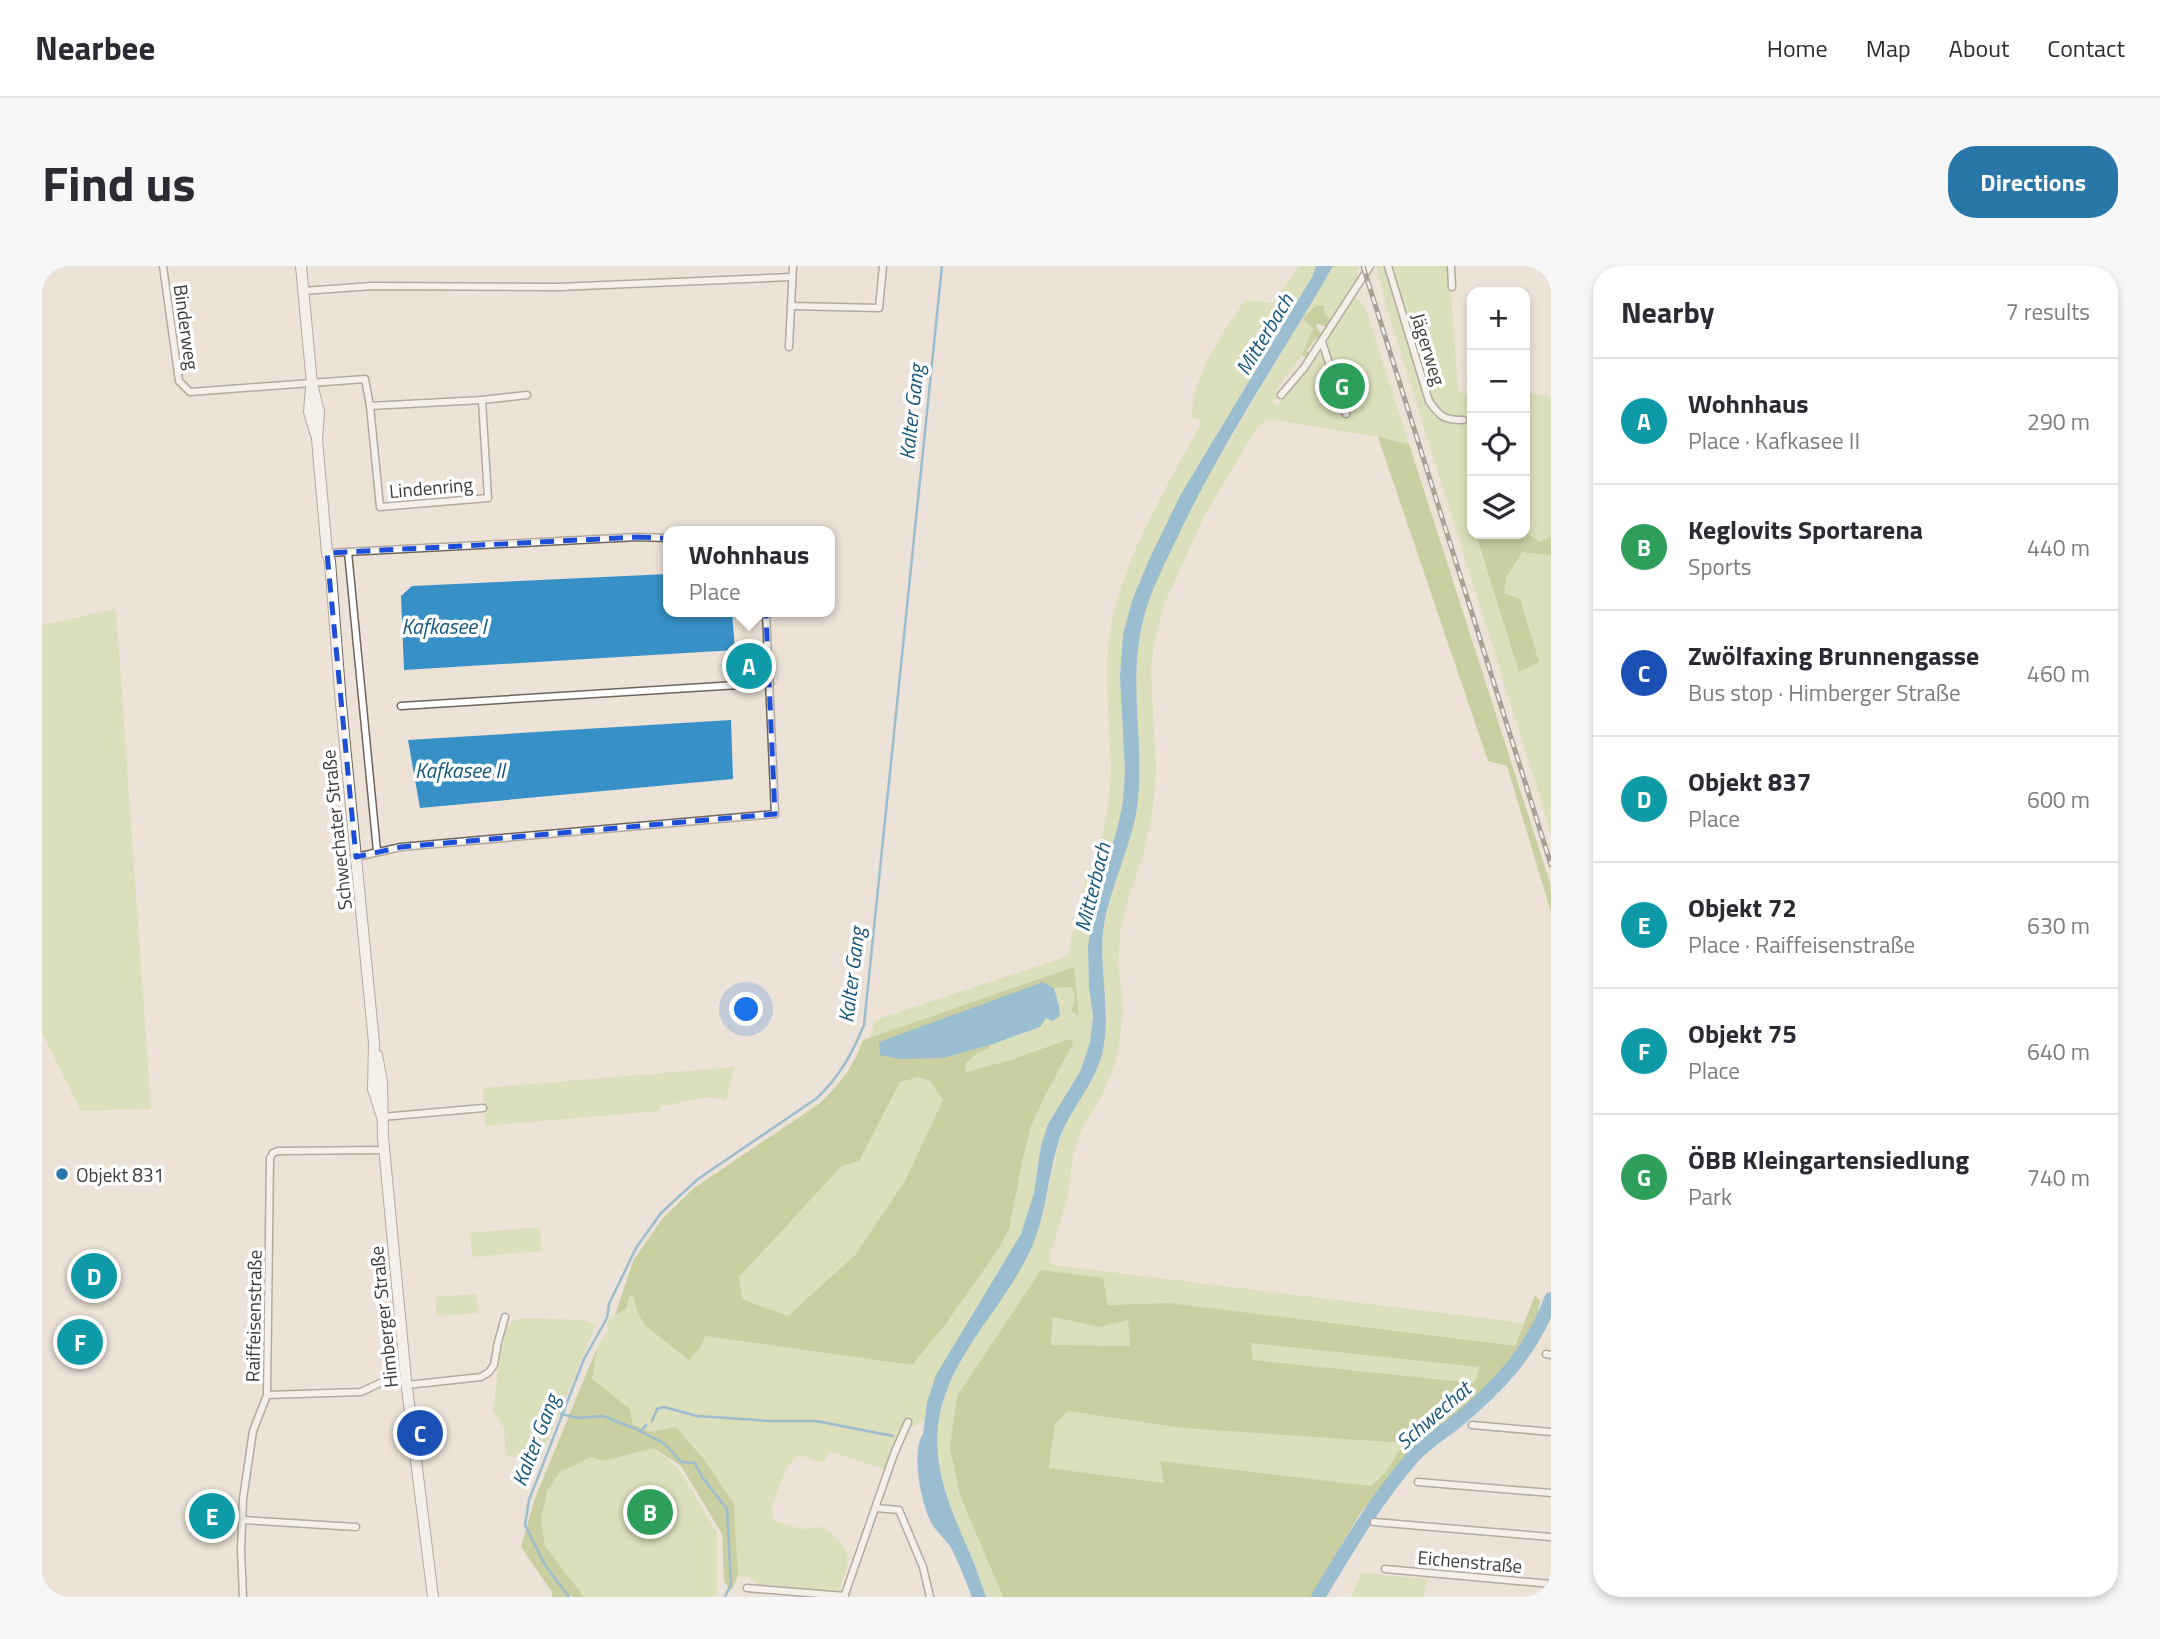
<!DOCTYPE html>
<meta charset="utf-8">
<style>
:root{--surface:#fff;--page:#f7f7f7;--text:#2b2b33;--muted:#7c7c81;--line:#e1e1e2;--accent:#2976a8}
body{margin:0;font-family:"Titillium Web",sans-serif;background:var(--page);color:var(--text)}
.controls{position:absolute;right:21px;top:21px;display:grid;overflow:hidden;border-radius:14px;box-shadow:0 4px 10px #0003}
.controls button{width:63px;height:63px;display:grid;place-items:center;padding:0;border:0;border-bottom:2px solid var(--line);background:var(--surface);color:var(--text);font:35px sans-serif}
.you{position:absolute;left:705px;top:744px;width:24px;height:24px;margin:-18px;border:5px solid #fff;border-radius:50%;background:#1a73e8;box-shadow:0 0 0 10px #1a73e833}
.badge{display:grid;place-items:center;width:46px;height:46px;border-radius:50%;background:var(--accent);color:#fff;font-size:23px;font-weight:700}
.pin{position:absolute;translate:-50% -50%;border:4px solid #fff;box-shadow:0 2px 7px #0006}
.popup{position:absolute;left:621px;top:260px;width:172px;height:91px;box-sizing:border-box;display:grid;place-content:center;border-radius:14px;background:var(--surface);filter:drop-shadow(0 2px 5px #0005);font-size:23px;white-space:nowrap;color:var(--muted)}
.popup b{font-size:26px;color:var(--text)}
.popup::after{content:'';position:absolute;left:50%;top:100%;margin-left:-14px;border:14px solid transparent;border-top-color:var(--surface)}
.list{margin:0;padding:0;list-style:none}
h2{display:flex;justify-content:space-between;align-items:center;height:91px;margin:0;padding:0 28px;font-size:30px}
h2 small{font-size:23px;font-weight:400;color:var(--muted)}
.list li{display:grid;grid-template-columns:46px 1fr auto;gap:21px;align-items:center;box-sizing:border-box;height:126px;padding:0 28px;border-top:2px solid var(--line)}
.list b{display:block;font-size:26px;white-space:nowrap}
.list p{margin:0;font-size:23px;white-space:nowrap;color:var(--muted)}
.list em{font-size:23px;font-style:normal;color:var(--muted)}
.icon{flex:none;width:38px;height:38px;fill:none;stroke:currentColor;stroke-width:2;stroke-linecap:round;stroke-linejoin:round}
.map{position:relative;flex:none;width:1509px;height:1331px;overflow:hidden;border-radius:28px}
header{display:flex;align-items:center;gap:42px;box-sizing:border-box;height:98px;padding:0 35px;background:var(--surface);border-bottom:2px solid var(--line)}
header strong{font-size:33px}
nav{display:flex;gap:38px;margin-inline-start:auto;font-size:24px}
.intro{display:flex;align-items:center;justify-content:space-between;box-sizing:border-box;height:168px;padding:0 42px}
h1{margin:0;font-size:49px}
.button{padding:18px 32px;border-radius:28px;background:var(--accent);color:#fff;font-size:24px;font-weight:700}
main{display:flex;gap:42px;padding:0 42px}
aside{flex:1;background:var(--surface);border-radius:28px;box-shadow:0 4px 10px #0003}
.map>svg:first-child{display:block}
</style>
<header>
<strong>Nearbee</strong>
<nav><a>Home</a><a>Map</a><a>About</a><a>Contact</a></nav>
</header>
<div class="intro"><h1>Find us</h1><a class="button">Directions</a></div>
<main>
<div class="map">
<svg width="1509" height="1331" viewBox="0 0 1509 1331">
<rect width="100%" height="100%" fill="#ece2d7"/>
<g fill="#c7db9a">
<path d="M1257,0H1274L1270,11L1139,228L1110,287L1091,332L1081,368L1078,411L1083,505L1081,535L1076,560L1046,681L1047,721L1051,750L1048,776L1039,804L1006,858L999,880L992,927L979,968L885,1136L883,1154L870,1161H861L846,1204L788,1186L781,1197L757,1189L744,1202L730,1241L731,1254L759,1263L782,1261C813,1290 808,1287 797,1328L718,1320L707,1311L696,1310L692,1238L664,1196L634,1161L608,1166L591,1158L550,1113L555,1082L566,1064L565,1060L569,1051L584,1043L588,1030L593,1031L596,1048L658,1082L663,1070L870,1099L903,1059L955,985L989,860L1001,834L1025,791L972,793L923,806L922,798L936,787L948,782V779L998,761L1004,751L1017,740L1012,722L1031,721L1033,731L1029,746L1037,749L1032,702L828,772L833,754L1026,690C1030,668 1035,645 1041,623C1049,598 1061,573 1065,547C1075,493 1061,438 1066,383C1074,300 1122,228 1160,155L1150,151C1151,106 1179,71 1203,34L1231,37Z"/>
<path d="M1291,0H1316L1315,9L1318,11L1289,55L1283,49L1282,40L1261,52L1271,62L1260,89L1234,124L1238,127L1231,136L1235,140L1269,99L1312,29L1323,41L1367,178L1336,171L1225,153L1212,166L1163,249L1123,336L1113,372L1109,403L1114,504L1111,544L1101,589L1085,637L1078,667L1076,699L1080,725L1081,746L1077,780L1072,801L1061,827L1039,865L1031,889L1025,934L1008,989V995L1012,999L1482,1057L1473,1081L1127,1037L1065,1039V1029L999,1004L959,1324L961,1331H944C939,1317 935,1303 929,1290C911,1248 891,1208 896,1160C898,1140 906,1122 914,1103L1000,952L1017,877L1023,858L1052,810L1065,754L1064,729L1060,704L1061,665L1098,511L1094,417L1096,380L1101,352L1113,318L1158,224Z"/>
<path d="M1334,0H1407L1416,126L1430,130V268H1483V126L1509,130V567L1346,46Z"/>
<path d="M74,343L109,843L39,845L0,767V359Z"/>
<path d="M693,801L684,835C670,825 635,839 618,840L617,845L443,860L441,822Z"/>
<path d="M877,811L888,815L902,833L863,915L813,989L746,1050L700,1033L697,1011L800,900L817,895L858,816Z"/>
<path d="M498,961L500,985L430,991L428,967Z"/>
<path d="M434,1028L436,1047L395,1050L393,1031Z"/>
<path d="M1011,1051L1058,1061L1086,1054L1088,1080L1009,1079Z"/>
<path d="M487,1052L542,1054L554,1059L499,1192L464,1190L462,1162L451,1145L456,1104L463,1064L474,1053Z"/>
<path d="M1209,1077L1438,1101L1433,1117L1210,1094Z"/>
<path d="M1025,1145L1140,1162L1363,1177L1344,1206L1329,1220L1119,1195L1123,1217L1007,1202L1013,1158Z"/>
<path d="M612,1182L637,1203L675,1267V1326L672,1331H542L503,1280L499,1253L505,1225L518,1206L549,1191L561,1195Z"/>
<path d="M1320,1307L1385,1313L1382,1331H1309Z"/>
</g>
<g fill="#a0b861" fill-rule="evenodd">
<path d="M1274,39L1282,40L1283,49L1289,55L1285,61L1276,58L1274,60L1280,69L1278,75L1274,72L1265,85L1269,88L1266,93L1260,89L1271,62L1261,53Z"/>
<path d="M1336,171L1367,178L1509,620V646L1465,500L1446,495Z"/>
<path d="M1483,266L1498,276L1509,270V289L1480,286L1464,312L1462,327L1478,333L1497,396L1477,406L1434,268Z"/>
<path d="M1032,701L1037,749L1029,746L1033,731L1030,721L1012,722L1001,716L901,792L948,779V782L936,787L923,798L924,806L972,793L1027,773L1032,776L1001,834L989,860L981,891L967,963L955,985L903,1059L870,1099L663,1070L658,1082L647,1094L604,1060L596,1048L592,1031L588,1030L584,1043L573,1049L591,995L620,953L652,922L778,837C799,817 811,801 821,774ZM877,811L888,815L901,834L863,915L813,989L746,1050L700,1033L697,1011L800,900L817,895L858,816Z"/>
<path d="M999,1004L1061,1012L1066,1039L1127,1037L1473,1080L1493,1029L1498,1035L1492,1066L1470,1097L1366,1191L1317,1249L1269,1331H961L918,1229L908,1182L915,1130ZM1011,1051L1058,1061L1086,1054L1088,1080L1009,1079ZM1209,1077L1437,1101L1438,1102L1432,1117L1211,1094ZM1026,1145L1140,1162L1362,1177L1344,1206L1329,1220L1118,1195L1122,1217L1007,1202L1013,1158Z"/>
<path d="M555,1082L550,1113L587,1142L591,1158L608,1166L634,1161L664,1196L692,1238L696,1310L689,1325L682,1315L680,1268L639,1200L612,1182L561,1195L549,1191L518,1206L505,1225L499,1253L503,1280L542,1331H531L529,1329L526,1331H510V1326L479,1281L493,1232Z"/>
</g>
<g fill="#3790c6">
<path d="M1274,0H1291C1240,89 1181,175 1137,268C1124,296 1108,324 1101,355C1086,414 1102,474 1096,534C1091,579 1067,621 1061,666C1057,707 1070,747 1060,788C1052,819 1029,842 1018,871C1005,910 1005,952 986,989C958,1047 904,1093 896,1160C891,1207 911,1248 929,1290C935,1303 939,1318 944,1331H930C923,1314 917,1296 908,1280C902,1271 892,1264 888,1254C879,1236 869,1185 881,1168L885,1136L894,1109L979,968L992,927L999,880L1006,858L1039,804L1048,776L1051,750L1047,721L1046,681L1051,643L1076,560L1081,535L1083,505L1078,411L1081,368L1091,332L1110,287L1139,228L1270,11Z"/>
<path d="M626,308V346H690L693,384L362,404L359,330L370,320Z"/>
<path d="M689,454L691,513L378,542L366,474Z"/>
<path d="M1001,716L1012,722L1017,740L1018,750L1011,755L1004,752L998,761L948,779L901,792L858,793L838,789L837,776Z"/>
</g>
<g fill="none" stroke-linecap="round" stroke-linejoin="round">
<g stroke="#3790c6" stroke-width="2.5">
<path d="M519,1148L537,1152L561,1150L594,1163L623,1178L639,1196L653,1197L660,1211L685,1243L689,1318L683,1331"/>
<path d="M610,1155L615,1143L622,1141L655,1150L728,1155H774L851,1170"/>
<path d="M599,1165L604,1159"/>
<path d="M527,1331L503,1299L483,1259L487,1234L542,1093L565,1052L567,1038L594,982L619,947L656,913L775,832C798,810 810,788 822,759L900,0"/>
</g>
<path stroke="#3790c6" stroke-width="14" d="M1276,1331C1305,1283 1333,1235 1369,1193C1382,1178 1400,1167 1415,1155C1456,1121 1491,1084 1509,1033"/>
<g stroke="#6e655c" stroke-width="9">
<g id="street">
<path d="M121,0L137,115L148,126L323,113L328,140L338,241L446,232L440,134L328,140"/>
<path d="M1346,0L1387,135C1398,151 1402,154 1421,154"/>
<path d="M1409,0L1410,21"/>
<path d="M261,25L330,20L516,21L749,11"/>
<path d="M749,40L837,42L841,0"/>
<path d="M1280,76L1304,148"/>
<path d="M747,81L751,0"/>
<path d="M1239,129L1262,102L1328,0"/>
<path d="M440,134L485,129"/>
<path d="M306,286L335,585"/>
<path d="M285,287L595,271L626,272"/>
<path d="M359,440L728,417"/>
<path d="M314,591L359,581L733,548L724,346"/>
<path d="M340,851L441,842"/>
<path d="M1504,1088L1509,1089"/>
<path d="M365,1119L439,1111L447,1106L452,1099L456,1076L463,1051"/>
<path d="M225,1129L319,1126L338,1117L364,1114"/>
<path d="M1430,1159L1509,1166"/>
<path d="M1376,1216L1509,1227"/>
<path d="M834,1242L857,1244L881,1301L888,1331"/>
<path d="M201,1254L314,1261"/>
<path d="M1332,1256L1509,1271"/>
<path d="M1343,1303L1509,1318"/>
<path d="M705,1322L803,1330"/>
<path d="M201,1331L199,1284L201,1233L211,1165L225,1129L228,892L231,887L236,885L342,884"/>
<path d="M802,1331L852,1188L866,1156"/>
</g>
</g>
<g stroke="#6e655c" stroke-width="12">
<g id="secondary">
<path d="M259,0L270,118L277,146L275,173L285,287L288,295L299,438L332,777L331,823L340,851"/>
<path d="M269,122L267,146L274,169"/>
<path d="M335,789L340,816L341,871L364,1114L391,1331"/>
</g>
</g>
<use href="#street" stroke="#fff" stroke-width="6"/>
<use href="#secondary" stroke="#fff" stroke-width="10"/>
<g stroke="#54504a" stroke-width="5">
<path id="rail" d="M1321,0L1509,599"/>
</g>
<use href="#rail" stroke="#fff" stroke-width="2.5" stroke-dasharray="8" stroke-linecap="butt"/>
</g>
<path d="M0 0H1509V1331H0ZM595,271L713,276L721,284L733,548L359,581L314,591L285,287Z" fill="#ece2d7" fill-opacity=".55" fill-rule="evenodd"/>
<path fill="none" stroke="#1d4ed8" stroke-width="5" stroke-dasharray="14 9" stroke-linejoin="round" d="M595,271L713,276L721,284L733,548L359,581L314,591L285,287Z"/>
<circle fill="#2976a8" stroke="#fff" stroke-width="2.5" cx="20" cy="908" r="7"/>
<g text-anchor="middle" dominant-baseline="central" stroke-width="7" stroke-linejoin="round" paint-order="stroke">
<g font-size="19" fill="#3f3c37" stroke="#fff">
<text transform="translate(145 61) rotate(82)">Binderweg</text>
<text transform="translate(1387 83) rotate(73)">Jägerweg</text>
<text transform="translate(389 221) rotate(-5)">Lindenring</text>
<text transform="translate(294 564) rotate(-96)">Schwechater Straße</text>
<text transform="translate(211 1050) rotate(-89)">Raiffeisenstraße</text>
<text transform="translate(341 1051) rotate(-96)">Himberger Straße</text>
<text transform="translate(1428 1295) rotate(5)">Eichenstraße</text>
</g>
<g font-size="19" fill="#3f3c37" stroke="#fff" text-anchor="start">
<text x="34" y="908">Objekt 831</text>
</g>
<g font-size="21" font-style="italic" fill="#15567b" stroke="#fff">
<text transform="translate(1222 68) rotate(-59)">Mitterbach</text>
<text transform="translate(869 146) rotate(-84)">Kalter Gang</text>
<text x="402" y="360">Kafkasee I</text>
<text x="418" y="504">Kafkasee II</text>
<text transform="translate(1050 621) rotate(-76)">Mitterbach</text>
<text transform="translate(809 709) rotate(-83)">Kalter Gang</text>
<text transform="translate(1391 1149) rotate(-41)">Schwechat</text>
<text transform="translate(493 1174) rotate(-69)">Kalter Gang</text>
</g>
</g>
</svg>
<div class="controls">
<button>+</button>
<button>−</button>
<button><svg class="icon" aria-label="locate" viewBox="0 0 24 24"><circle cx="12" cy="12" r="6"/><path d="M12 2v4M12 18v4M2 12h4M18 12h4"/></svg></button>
<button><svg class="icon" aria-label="layers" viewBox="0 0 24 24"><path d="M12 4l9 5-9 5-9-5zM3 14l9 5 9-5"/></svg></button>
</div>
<div class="you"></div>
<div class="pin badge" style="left:707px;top:400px;background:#0f9aa8">A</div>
<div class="popup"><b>Wohnhaus</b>Place</div>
<div class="pin badge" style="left:608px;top:1246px;background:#2e9e5b">B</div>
<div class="pin badge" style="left:378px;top:1167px;background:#1a4fb4">C</div>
<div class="pin badge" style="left:52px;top:1010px;background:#0f9aa8">D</div>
<div class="pin badge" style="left:170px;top:1250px;background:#0f9aa8">E</div>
<div class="pin badge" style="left:38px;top:1076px;background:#0f9aa8">F</div>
<div class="pin badge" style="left:1300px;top:120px;background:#2e9e5b">G</div>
</div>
<aside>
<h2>Nearby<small>7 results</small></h2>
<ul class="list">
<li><span class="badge" style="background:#0f9aa8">A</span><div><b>Wohnhaus</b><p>Place · Kafkasee II</p></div><em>290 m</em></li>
<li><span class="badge" style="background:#2e9e5b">B</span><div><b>Keglovits Sportarena</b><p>Sports</p></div><em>440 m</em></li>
<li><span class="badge" style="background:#1a4fb4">C</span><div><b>Zwölfaxing Brunnengasse</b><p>Bus stop · Himberger Straße</p></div><em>460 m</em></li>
<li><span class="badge" style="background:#0f9aa8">D</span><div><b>Objekt 837</b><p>Place</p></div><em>600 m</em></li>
<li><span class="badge" style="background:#0f9aa8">E</span><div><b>Objekt 72</b><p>Place · Raiffeisenstraße</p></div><em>630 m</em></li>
<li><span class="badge" style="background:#0f9aa8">F</span><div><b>Objekt 75</b><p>Place</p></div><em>640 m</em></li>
<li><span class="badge" style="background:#2e9e5b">G</span><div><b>ÖBB Kleingartensiedlung</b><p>Park</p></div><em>740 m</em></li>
</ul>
</aside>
</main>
